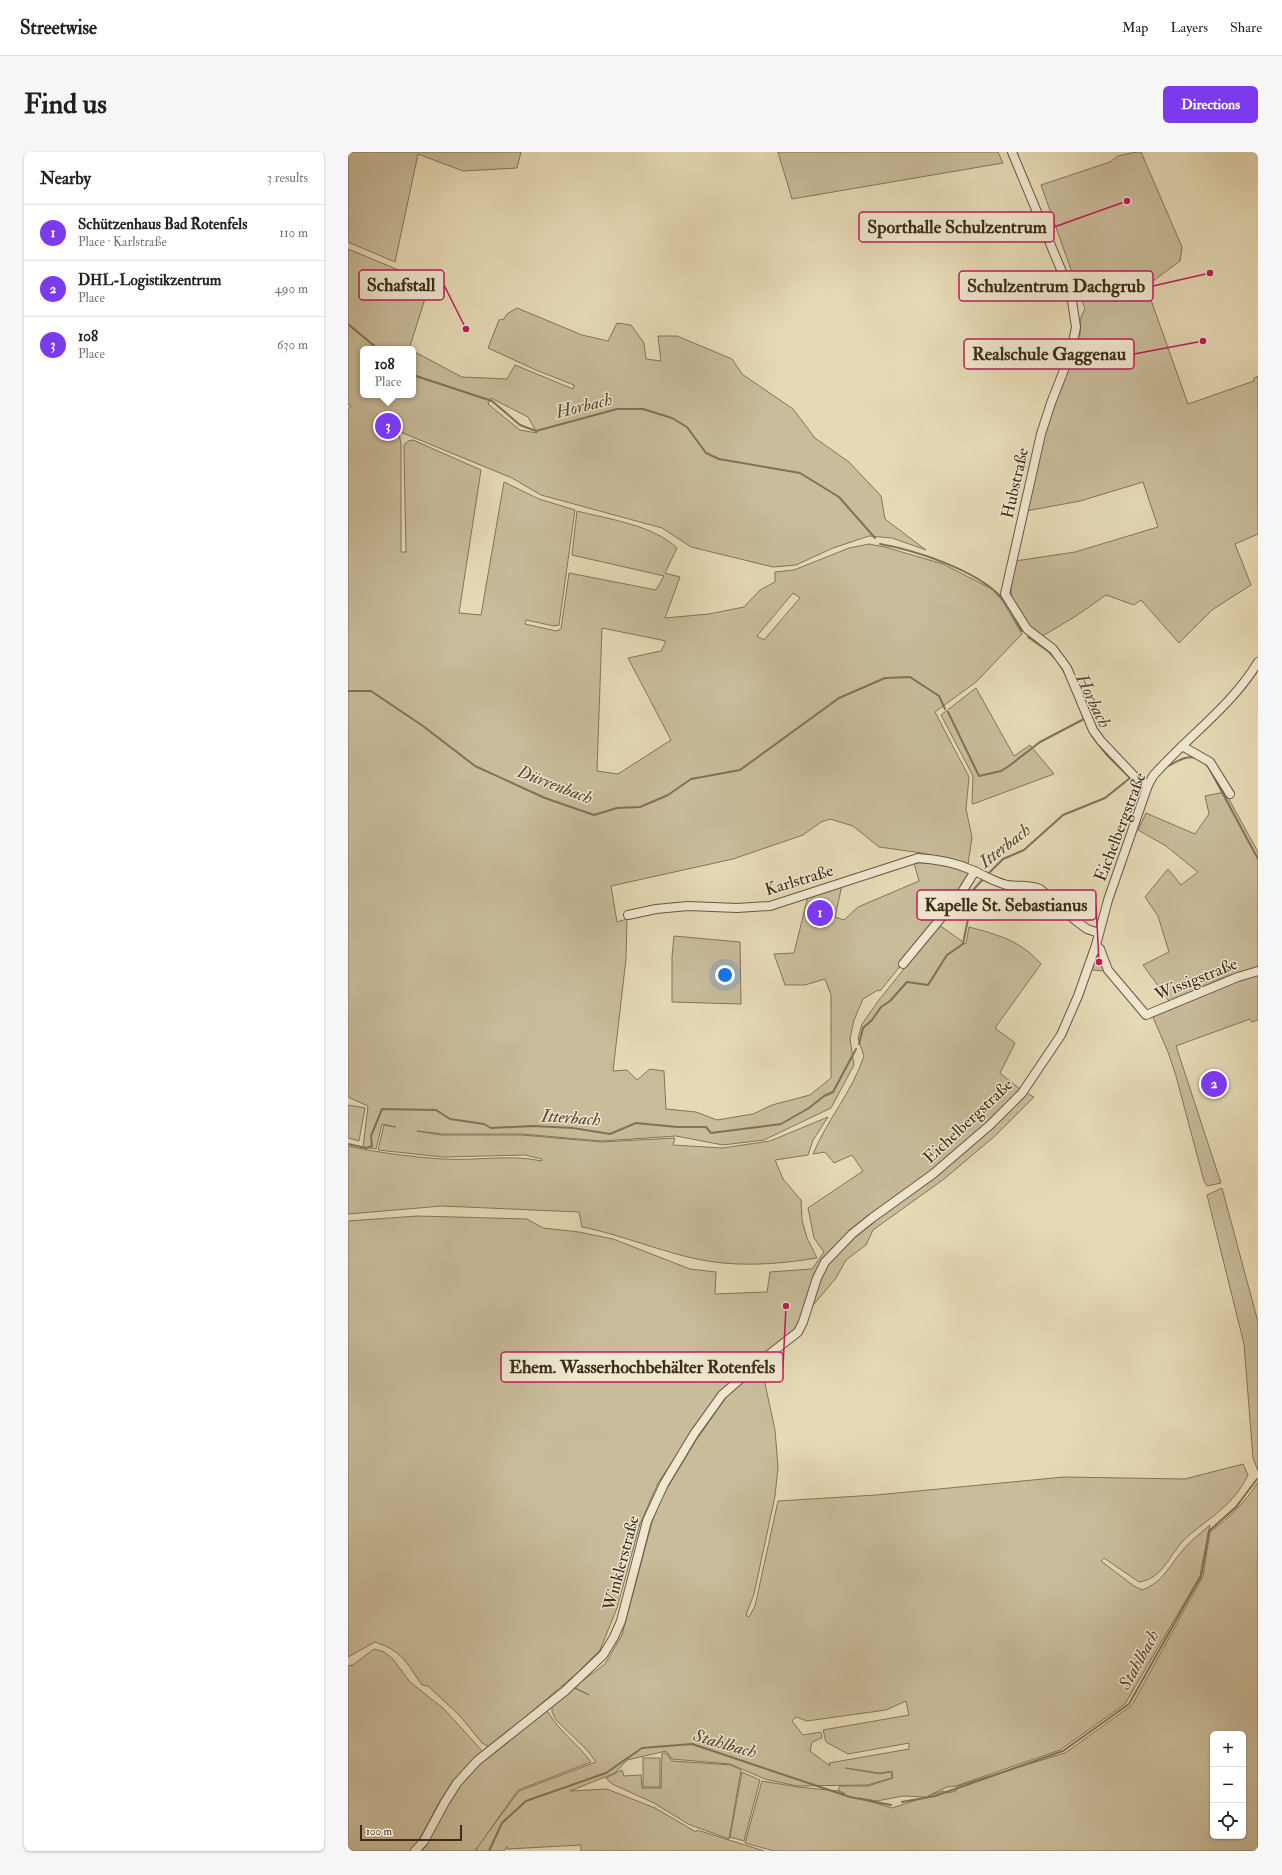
<!DOCTYPE html>
<meta charset="utf-8">
<style>
:root{--surface:#fff;--page:#f6f6f6;--text:#202124;--muted:#757577;--line:#e0e0e0;--accent:#7c3aed}
body{margin:0;font-family:"IM FELL Double Pica",serif;background:var(--page);color:var(--text)}
.controls{position:absolute;right:12px;bottom:12px;display:grid;overflow:hidden;border-radius:6px;box-shadow:0 1px 3px #0004}
.controls button{width:36px;height:36px;display:grid;place-items:center;padding:0;border:0;border-bottom:1px solid var(--line);background:var(--surface);color:var(--text);font:20px sans-serif}
.scale{position:absolute;left:12px;bottom:10px;width:102px;box-sizing:border-box;padding-left:4px;border:2px solid #3e2c1a;border-top:0;font-size:11px;line-height:14px;white-space:nowrap;color:#3e2c1a;-webkit-text-stroke:3px #efe7d0;paint-order:stroke}
.you{position:absolute;left:377px;top:823px;width:14px;height:14px;margin:-10px;border:3px solid #fff;border-radius:50%;background:#1a73e8;box-shadow:0 0 0 6px #1a73e833}
.badge{display:grid;place-items:center;width:26px;height:26px;border-radius:50%;background:var(--accent);color:#fff;font-size:13px;font-weight:700}
.pin{position:absolute;translate:-50% -50%;border:2px solid #fff;box-shadow:0 1px 4px #0006}
.popup{position:absolute;left:12px;top:194px;width:56px;height:52px;box-sizing:border-box;display:grid;place-content:center;border-radius:6px;background:var(--surface);filter:drop-shadow(0 1px 3px #0005);font-size:13px;white-space:nowrap;color:var(--muted)}
.popup b{font-size:15px;color:var(--text)}
.popup::after{content:'';position:absolute;left:50%;top:100%;margin-left:-8px;border:8px solid transparent;border-top-color:var(--surface)}
.list{margin:0;padding:0;list-style:none}
h2{display:flex;justify-content:space-between;align-items:center;height:52px;margin:0;padding:0 16px;font-size:17px}
h2 small{font-size:13px;font-weight:400;color:var(--muted)}
.list li{display:grid;grid-template-columns:26px 1fr auto;gap:12px;align-items:center;box-sizing:border-box;height:56px;padding:0 16px;border-top:1px solid var(--line)}
.list b{display:block;font-size:15px;white-space:nowrap}
.list p{margin:0;font-size:13px;white-space:nowrap;color:var(--muted)}
.list em{font-size:13px;font-style:normal;color:var(--muted)}
.icon{flex:none;width:22px;height:22px;fill:none;stroke:currentColor;stroke-width:2;stroke-linecap:round;stroke-linejoin:round}
.map{position:relative;flex:none;width:910px;height:1699px;overflow:hidden;border-radius:6px}
header{display:flex;align-items:center;gap:24px;box-sizing:border-box;height:56px;padding:0 20px;background:var(--surface);border-bottom:1px solid var(--line)}
header strong{font-size:19px}
nav{display:flex;gap:22px;margin-inline-start:auto;font-size:14px}
.intro{display:flex;align-items:center;justify-content:space-between;box-sizing:border-box;height:96px;padding:0 24px}
h1{margin:0;font-size:28px}
.button{padding:10px 18px;border-radius:6px;background:var(--accent);color:#fff;font-size:14px;font-weight:700}
main{display:flex;gap:24px;padding:0 24px}
aside{flex:1;background:var(--surface);border-radius:6px;box-shadow:0 1px 3px #0004}
.map>svg:first-child{display:block}
</style>
<header>
<strong>Streetwise</strong>
<nav><a>Map</a><a>Layers</a><a>Share</a></nav>
</header>
<div class="intro"><h1>Find us</h1><a class="button">Directions</a></div>
<main>
<aside>
<h2>Nearby<small>3 results</small></h2>
<ul class="list">
<li><span class="badge">1</span><div><b>Schützenhaus Bad Rotenfels</b><p>Place · Karlstraße</p></div><em>110 m</em></li>
<li><span class="badge">2</span><div><b>DHL-Logistikzentrum</b><p>Place</p></div><em>490 m</em></li>
<li><span class="badge">3</span><div><b>108</b><p>Place</p></div><em>630 m</em></li>
</ul>
</aside>
<div class="map">
<svg width="910" height="1699" viewBox="0 0 910 1699">
<rect width="100%" height="100%" fill="#e6dab6"/>
<filter id="stains"><feTurbulence type="fractalNoise" baseFrequency=".005" numOctaves="4"/><feColorMatrix values="0 0 0 0 .2 0 0 0 0 .09 0 0 0 0 .02 0 0 0 .5 -.17"/></filter>
<radialGradient id="worn" r=".72"><stop offset=".6" stop-color="#630" stop-opacity="0"/><stop offset="1" stop-color="#630" stop-opacity=".3"/></radialGradient>
<g fill="#c9bc9b" stroke="#84745a" fill-rule="evenodd">
<path d="M0,0H173L169,16L115,19L70,2L47,110L0,90Z"/>
<path d="M430,0H650L655,11L444,47Z"/>
<path d="M788,0H793L834,95L832,109L798,134L840,252L906,229V226L910,224V382L887,392L903,433L864,458L831,491L793,448L786,453L758,443L728,464L693,485C662,459 659,448 667,409L727,400L810,375L795,330L732,349L678,359L695,288L706,249L732,182L733,165L737,157L693,33L762,10L770,4Z"/>
<path d="M0,97L82,131L61,197H15V243H65V199L114,225L159,227L167,213L225,237L226,233L188,218L140,196L151,168L156,167L159,162L169,156L234,183L260,189L269,171L283,173L296,191L298,207L313,209L310,184H329L384,207L394,222L445,257L467,286L501,310L533,344L537,367L578,398L544,386L521,384L485,396L448,413L425,415L343,395L314,376L193,343L164,326L50,279L53,291V400H58L56,298V293L60,289L65,288L133,318L111,461L133,463L156,330L191,347L227,358L211,473L206,474L178,468L177,472L208,479L213,477L221,421L308,438L316,424L224,403L229,359C260,367 305,373 329,396L317,421L332,425L317,466L361,462L396,455L412,438L427,430V420L446,418L501,396L521,392L537,395L595,412L644,437L654,448L674,482L628,530L587,560L621,625L618,657L624,685L620,712L574,701L531,695L505,674L482,667L473,670L455,683L385,707L263,734L269,770L279,767L278,807L265,919L279,918L289,928L302,917L316,919L318,957L348,960L369,968L405,962L424,953L462,943L483,926V843L477,827L457,833H437L426,802L446,801L460,744L494,733L487,765L496,768L510,755L571,729L566,711H589L620,720L621,725L601,753L591,741L576,750L588,770L532,839L530,838L515,847L506,868L502,887L506,913L483,956L416,988L375,993L328,984L253,989L174,982H94L69,979L93,983H174L254,990L327,986L325,993L374,996L422,989L480,965L465,988L460,1003L427,1008L435,1027L453,1048L454,1068L459,1086L469,1106C438,1111 407,1114 375,1111C329,1107 280,1084 234,1075L231,1060L94,1054L0,1062V994C31,1001 65,1005 96,1007C129,1009 162,1002 194,1009V1007L177,1003L95,1005L30,998L36,973L48,975L34,972L28,997L15,995L20,954L0,945V257L3,254L0,252ZM143,246L180,265L189,281L172,278L140,252ZM445,441L452,446L416,488L409,484ZM254,476L318,489L313,499L280,506L323,588L270,622L249,619Z"/>
<path d="M628,536L666,604L682,593L706,622L625,652L624,651L625,624L593,563Z"/>
<path d="M877,640L910,700V816L879,824L821,849L795,813L821,800L810,764L797,745L820,717L833,733L850,720L818,694L790,678L798,661L847,682L861,662L857,644Z"/>
<path d="M591,773L618,792L621,775C650,783 672,788 693,812L647,876L667,891L652,921L673,938L686,945L647,984L596,1027L525,1078L518,1093L498,1108L488,1126L451,1170L446,1179L360,1256L310,1331L292,1372L269,1456L252,1498L228,1522L142,1595L134,1591L112,1564L80,1534L74,1533C58,1510 54,1499 27,1490L0,1505V1069L70,1064L179,1067L195,1076L231,1080L265,1087L342,1117L368,1120L367,1142L419,1140L422,1120L464,1117L476,1100L466,1086L460,1056L515,1019L504,1003L486,1011L477,1000L465,1002C479,968 504,940 516,904L510,886L514,872L531,848Z"/>
<path d="M326,784L392,790L393,852L324,850V805Z"/>
<path d="M751,802L756,819L744,818L748,804Z"/>
<path d="M910,821V868L904,870L902,867L828,894L873,1031L859,1034L856,1029L828,924L820,900L804,863Z"/>
<path d="M0,953L17,956L11,989L0,986Z"/>
<path d="M874,1036L910,1170V1319L905,1306L896,1192L859,1043Z"/>
<path d="M413,1213L427,1278L430,1315L427,1344L406,1442L398,1463L401,1465L407,1454L430,1349L528,1343L716,1325L837,1327L895,1312L900,1323C886,1353 862,1365 838,1386C822,1401 815,1427 791,1430L756,1406L753,1409L786,1434L794,1438C812,1432 819,1418 830,1404C839,1392 850,1383 862,1373L852,1424L777,1552L712,1598L608,1634L599,1635L580,1644L595,1639L600,1641L608,1639L609,1634L717,1601L784,1553L855,1424L862,1380C881,1365 897,1351 910,1330V1699H426L397,1691L414,1629L450,1635L490,1639L497,1642L490,1638L492,1634H520L545,1626L544,1619L532,1621L497,1616L532,1622L543,1620L544,1626L519,1633L449,1634L417,1627L382,1612L324,1607L318,1599L279,1608L267,1621L222,1639L259,1637L307,1656L348,1680L349,1678L416,1699H233V1693L159,1697V1694L156,1699H128L130,1694L171,1639L248,1610L239,1598L208,1568L204,1560V1553L226,1536L241,1543L226,1535L257,1512L274,1483L304,1370L315,1343L347,1290L379,1244ZM558,1549L561,1563L475,1578L478,1590L500,1602L561,1591V1597L481,1611L482,1614L462,1599L464,1590L474,1586L473,1580L455,1583L444,1569L448,1565L459,1569L538,1558ZM865,1582H895V1684H865ZM555,1644L578,1645L544,1656L511,1646L529,1649Z"/>
<path d="M26,1497L36,1500L44,1506L62,1530L96,1557L135,1600C121,1613 107,1625 97,1641C84,1660 77,1682 62,1699H0V1514L5,1513Z"/>
<path d="M196,1559L200,1560C211,1579 230,1592 243,1610L170,1638L127,1699H74L79,1693L98,1654L111,1634L141,1603Z"/>
<path d="M314,1601H318L324,1609L383,1613L393,1618L381,1687L340,1672L306,1651L264,1632L258,1626L274,1618L276,1624L293,1623L294,1636H313Z"/>
<rect x="295" y="1606" width="17" height="29"/>
<path d="M394,1620L412,1628L396,1689L382,1685Z"/>
</g>
<g fill="none" stroke-linecap="round" stroke-linejoin="round">
<g stroke="#817158" stroke-width="2">
<path d="M0,172L30,197"/>
<path d="M65,223L144,249L172,273L188,279L269,257H295L324,266L339,275L358,301L371,307L452,321L491,345L527,386"/>
<path d="M532,392C567,398 628,418 653,445C661,454 667,468 674,479"/>
<path d="M680,485L700,499L707,506"/>
<path d="M711,511L718,523"/>
<path d="M0,539H23L75,574L127,614L197,646L246,663L269,656L292,655L320,643L343,627L392,618L491,546L537,526L562,525L591,544L597,557"/>
<path d="M733,559L739,573"/>
<path d="M600,560L631,624L653,619L661,614L692,590L736,567"/>
<path d="M744,584L758,602L784,628"/>
<path d="M856,611L860,614L910,707"/>
<path d="M820,614C830,609 838,603 849,606"/>
<path d="M639,723L655,707L676,698L715,663L757,646L782,626"/>
<path d="M511,892L515,876L524,868L533,855L542,849L559,830L580,833L599,803L615,792L626,737L636,726"/>
<path d="M0,992L18,996L24,994L23,984L34,957L88,958L102,967L136,972L143,976L185,974L225,976L262,982L288,971L329,975H358L363,981L433,972L461,956L476,944L485,940L508,897"/>
<path d="M554,1650L587,1644L715,1599L781,1552L853,1424L861,1379L888,1355L909,1327"/>
<path d="M141,1699L154,1671L178,1649L258,1621L294,1596L344,1592L502,1645L543,1653"/>
</g>
<g stroke="#685841" stroke-width="10">
<g id="minor">
<path d="M664,0L714,120L724,149L728,175L723,200L703,251L693,282L657,442L679,477L705,497L719,516L745,578L753,589L789,627L800,633"/>
<path d="M834,594L862,610L882,642"/>
<path d="M280,763L308,757L340,754L389,756L422,754L570,706C587,707 608,711 624,718C636,723 646,730 659,733C671,735 680,732 692,737L727,768L739,777L751,781"/>
<path d="M748,793L752,797L760,818L798,863L890,825L910,819"/>
<path d="M555,812L612,743L627,719"/>
<path d="M67,1699L76,1689L97,1650L109,1631L129,1609L217,1539L255,1503L266,1485L273,1469L299,1369L316,1332L346,1282L374,1243L414,1208L450,1180L455,1170L469,1126L477,1110L504,1082L524,1066L585,1022L642,973L674,941L713,883L730,844L748,793L760,748L800,633L805,624C839,585 883,555 910,510"/>
</g>
</g>
<use href="#minor" stroke="#efe7d0" stroke-width="8"/>
</g>
<g text-anchor="middle" dominant-baseline="central" stroke-width="3" stroke-linejoin="round" paint-order="stroke">
<g font-size="17" fill="#3e2c1a" stroke="#efe7d0">
<text transform="translate(667 331) rotate(-77)">Hubstraße</text>
<text transform="translate(772 675) rotate(-69)">Eichelbergstraße</text>
<text transform="translate(451 728) rotate(-17)">Karlstraße</text>
<text transform="translate(848 827) rotate(-22)">Wissigstraße</text>
<text transform="translate(620 969) rotate(-43)">Eichelbergstraße</text>
<text transform="translate(273 1411) rotate(-75)">Winklerstraße</text>
</g>
<g font-size="18" font-style="italic" fill="#5a4934" stroke="#efe7d0">
<text transform="translate(236 254) rotate(-14)">Horbach</text>
<text transform="translate(745 549) rotate(64)">Horbach</text>
<text transform="translate(207 633) rotate(21)">Dürrenbach</text>
<text transform="translate(657 694) rotate(-38)">Itterbach</text>
<text transform="translate(223 966) rotate(4)">Itterbach</text>
<text transform="translate(791 1508) rotate(-61)">Stahlbach</text>
<text transform="translate(377 1592) rotate(16)">Stahlbach</text>
</g>
</g>
<path fill="none" stroke="#c2185b" stroke-width="1.5" d="M779 49L706 75M118 177L96 133M862 121L805 134M855 189L786 202M751 810L748 753M438 1154L435 1215"/>
<g fill="#c2185b" stroke="#efe7d0" stroke-width="1.5">
<circle cx="779" cy="49" r="4"/>
<circle cx="118" cy="177" r="4"/>
<circle cx="862" cy="121" r="4"/>
<circle cx="855" cy="189" r="4"/>
<circle cx="751" cy="810" r="4"/>
<circle cx="438" cy="1154" r="4"/>
</g>
<g fill="#efe7d0" stroke="#c2185b" stroke-width="1.5">
<rect x="511" y="60" width="195" height="30" rx="4"/>
<rect x="11" y="118" width="85" height="30" rx="4"/>
<rect x="611" y="119" width="194" height="30" rx="4"/>
<rect x="616" y="187" width="170" height="30" rx="4"/>
<rect x="569" y="738" width="179" height="30" rx="4"/>
<rect x="153" y="1200" width="282" height="30" rx="4"/>
</g>
<g font-size="18" text-anchor="middle" font-weight="bold" fill="#3e2c1a">
<text x="609" y="81">Sporthalle Schulzentrum</text>
<text x="53" y="139">Schafstall</text>
<text x="708" y="140">Schulzentrum Dachgrub</text>
<text x="701" y="208">Realschule Gaggenau</text>
<text x="658" y="759">Kapelle St. Sebastianus</text>
<text x="294" y="1221">Ehem. Wasserhochbehälter Rotenfels</text>
</g>
<rect width="100%" height="100%" filter="url(#stains)"/>
<rect width="100%" height="100%" fill="url(#worn)"/>
</svg>
<div class="controls">
<button>+</button>
<button>−</button>
<button><svg class="icon" aria-label="locate" viewBox="0 0 24 24"><circle cx="12" cy="12" r="6"/><path d="M12 2v4M12 18v4M2 12h4M18 12h4"/></svg></button>
</div>
<div class="scale">100 m</div>
<div class="you"></div>
<div class="pin badge" style="left:472px;top:761px">1</div>
<div class="pin badge" style="left:866px;top:932px">2</div>
<div class="pin badge" style="left:40px;top:274px">3</div>
<div class="popup"><b>108</b>Place</div>
</div>
</main>
